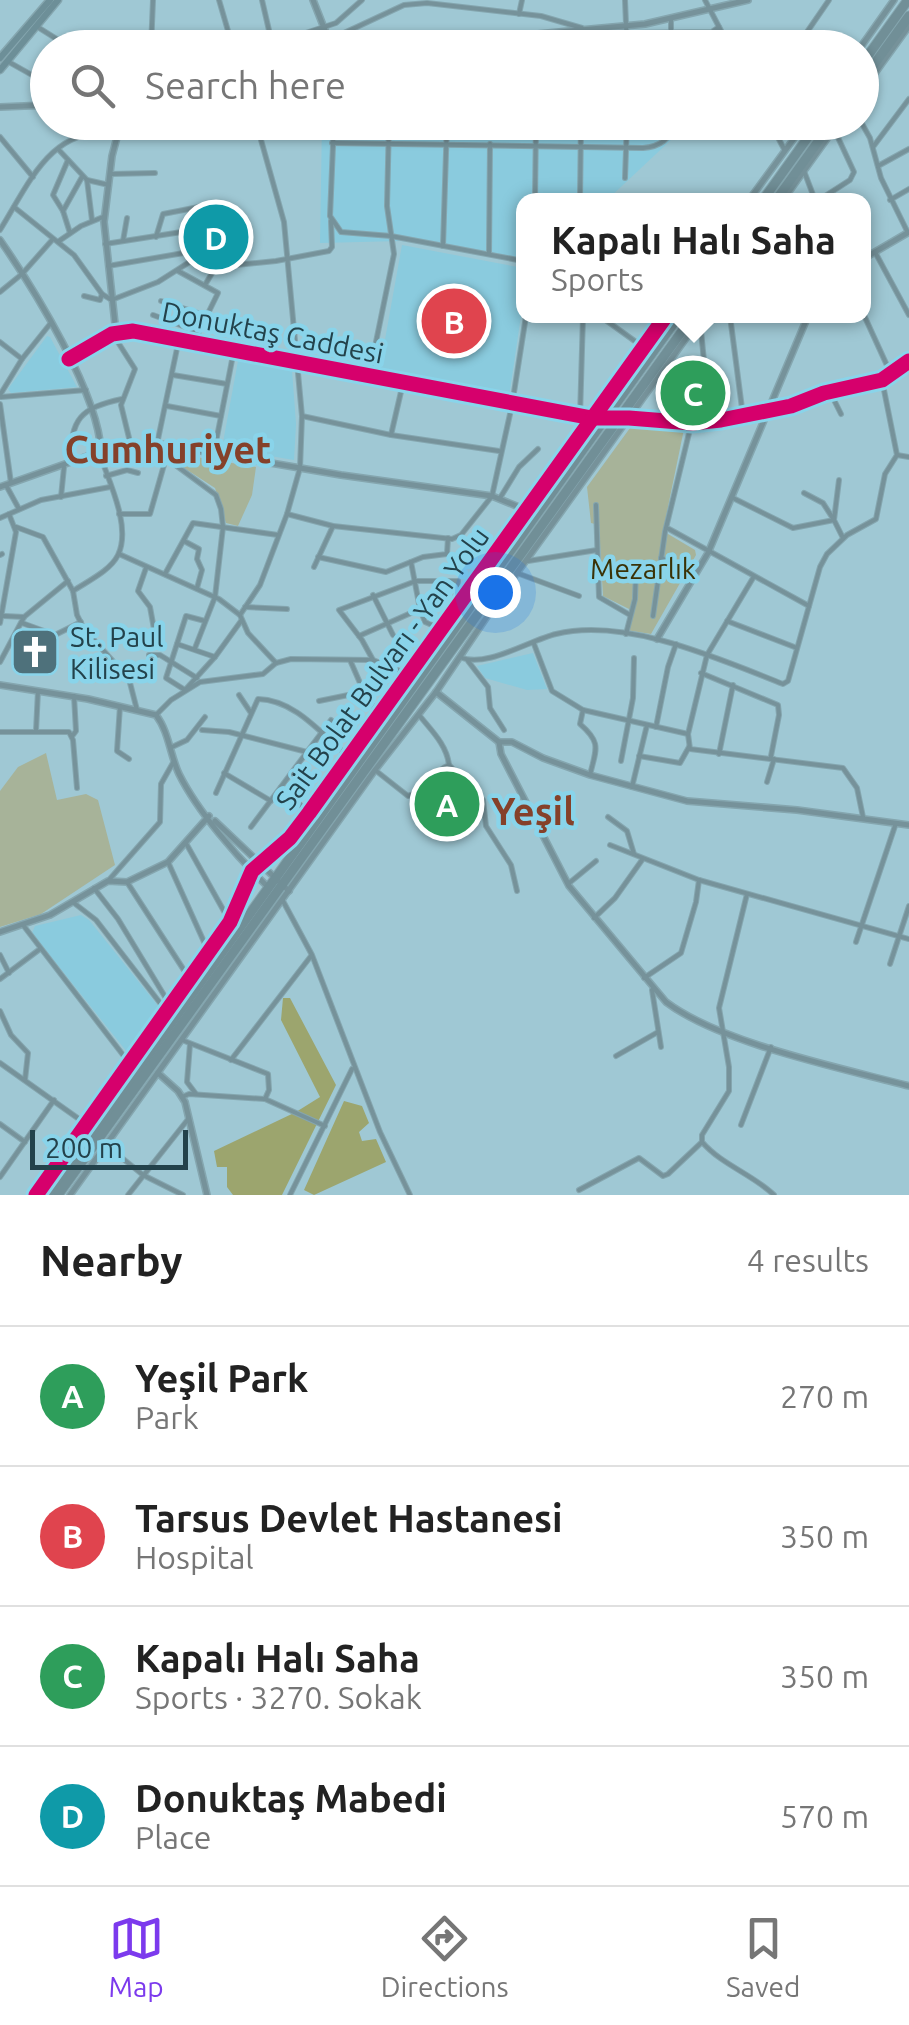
<!DOCTYPE html>
<meta charset="utf-8">
<style>
:root{--surface:#fff;--page:#f6f6f6;--text:#222;--muted:#767676;--line:#e0e0e0;--accent:#7c3aed}
body{margin:0;font-family:Ubuntu,sans-serif;background:var(--page);color:var(--text)}
.scale{position:absolute;left:30px;bottom:25px;width:158px;box-sizing:border-box;padding-left:10px;border:5px solid #23424b;border-top:0;font-size:28px;line-height:35px;white-space:nowrap;color:#23424b;-webkit-text-stroke:8px #89d4ea;paint-order:stroke}
.you{position:absolute;left:495px;top:592px;width:35px;height:35px;margin:-25px;border:8px solid #fff;border-radius:50%;background:#1a73e8;box-shadow:0 0 0 15px #1a73e833}
.badge{display:grid;place-items:center;width:65px;height:65px;border-radius:50%;background:var(--accent);color:#fff;font-size:32px;font-weight:700}
.pin{position:absolute;translate:-50% -50%;border:5px solid #fff;box-shadow:0 2px 10px #0006}
.popup{position:absolute;left:516px;top:193px;width:355px;height:130px;box-sizing:border-box;display:grid;place-content:center;border-radius:20px;background:var(--surface);filter:drop-shadow(0 2px 8px #0005);font-size:32px;white-space:nowrap;color:var(--muted)}
.popup b{font-size:38px;color:var(--text)}
.popup::after{content:'';position:absolute;left:50%;top:100%;margin-left:-20px;border:20px solid transparent;border-top-color:var(--surface)}
.list{margin:0;padding:0;list-style:none}
h2{display:flex;justify-content:space-between;align-items:center;height:130px;margin:0;padding:0 40px;font-size:42px}
h2 small{font-size:32px;font-weight:400;color:var(--muted)}
.list li{display:grid;grid-template-columns:65px 1fr auto;gap:30px;align-items:center;box-sizing:border-box;height:140px;padding:0 40px;border-top:2px solid var(--line)}
.list b{display:block;font-size:38px;white-space:nowrap}
.list p{margin:0;font-size:32px;white-space:nowrap;color:var(--muted)}
.list em{font-size:32px;font-style:normal;color:var(--muted)}
.icon{flex:none;width:55px;height:55px;fill:none;stroke:currentColor;stroke-width:2;stroke-linecap:round;stroke-linejoin:round}
.map{position:relative;flex:none;width:909px;height:1195px;overflow:hidden}
.search{position:absolute;background:var(--surface);box-shadow:0 2px 8px #0004;left:30px;right:30px;top:30px;height:110px;display:flex;align-items:center;gap:25px;box-sizing:border-box;padding:0 35px;border-radius:55px;color:var(--muted);font-size:38px}
.sheet{height:690px;background:var(--surface)}
nav{display:flex;justify-content:space-around;align-items:center;box-sizing:border-box;height:140px;border-top:2px solid var(--line);background:var(--surface);font-size:28px;color:var(--muted)}
nav a{display:grid;justify-items:center;gap:5px}
nav .on{color:var(--accent)}
.map>svg:first-child{display:block}
</style>
<div class="map">
<svg width="909" height="1195" viewBox="0 0 909 1195">
<rect width="100%" height="100%" fill="#9fc8d4"/>
<g fill="#8acbde">
<path d="M720,31V47H521Z"/>
<path d="M322,123H689L607,200H523V258L401,241L320,243Z"/>
<path d="M402,245L523,268V302L509,397L379,373Z"/>
<path d="M47,336L50,337L77,387L11,393L8,389Z"/>
<path d="M238,361L292,370L296,424L294,460L222,448Z"/>
<path d="M533,653L547,689L527,690L485,678L477,666Z"/>
<path d="M81,915L89,920L163,1012L133,1051L127,1052L32,933L35,926Z"/>
</g>
<g fill="#a7b399">
<path d="M701,375L704,410L684,411L682,377Z"/>
<path d="M630,428L684,429L663,531L695,550L696,555L651,634L626,630L629,609L603,596L599,525L591,523L587,487Z"/>
<path d="M172,453L256,467L252,495L238,526L226,523L215,488L175,462Z"/>
<path d="M46,753L57,800L86,794L98,800L115,865L41,914L0,927V791L18,767Z"/>
<path d="M448,779L467,795L451,823L429,807L445,796L446,786L443,784Z"/>
</g>
<g fill="#9ca56e">
<path d="M283,998H290L336,1085L282,1195H233L227,1187V1167H217L214,1151L296,1112L320,1097L281,1020Z"/>
<path d="M344,1101L362,1106L369,1123L359,1132L362,1141L376,1139L386,1162L314,1195L304,1190Z"/>
</g>
<g fill="none" stroke-linecap="round" stroke-linejoin="round">
<g stroke="#85a6af" stroke-width="6">
<g id="minor">
<path d="M219,0L233,48"/>
<path d="M262,0L271,39"/>
<path d="M625,0L627,48"/>
<path d="M705,0L730,48"/>
<path d="M519,14L522,0"/>
<path d="M671,18V48"/>
<path d="M36,26L71,48"/>
<path d="M627,33L712,32L719,27"/>
<path d="M329,40L404,5L427,3L541,16L582,28V48"/>
<path d="M81,48L90,33L127,34L151,45"/>
<path d="M151,48L153,0"/>
<path d="M260,48L336,23L362,0"/>
<path d="M537,48V33"/>
<path d="M796,48L829,0"/>
<path d="M7,61L48,84"/>
<path d="M81,122L82,136"/>
<path d="M334,122L330,216L341,232L391,236L523,261"/>
<path d="M770,122L784,149"/>
<path d="M861,122L870,138L881,178L908,233"/>
<path d="M0,137L33,177"/>
<path d="M332,143L643,148C658,147 673,139 673,122"/>
<path d="M873,147L909,99"/>
<path d="M58,149L87,180L109,185"/>
<path d="M68,160L53,195L63,211L70,233"/>
<path d="M878,166L909,149"/>
<path d="M804,171L815,200"/>
<path d="M110,174L155,173"/>
<path d="M625,178L627,122"/>
<path d="M87,180L92,220"/>
<path d="M535,200L536,122"/>
<path d="M580,200L581,122"/>
<path d="M819,200L850,180L854,172L834,129"/>
<path d="M890,200L909,189"/>
<path d="M14,207L74,255L102,294L110,299"/>
<path d="M63,211L82,177"/>
<path d="M0,230C30,182 51,125 117,133"/>
<path d="M156,237L163,214L204,206L215,267L276,261L329,251L332,247L331,221"/>
<path d="M59,241L81,226L103,217"/>
<path d="M123,241L127,218"/>
<path d="M105,244L207,228"/>
<path d="M443,246L447,122"/>
<path d="M875,252L909,315"/>
<path d="M489,254L490,144"/>
<path d="M108,266L207,249"/>
<path d="M178,271L218,293L194,342"/>
<path d="M205,285L215,268"/>
<path d="M0,292L22,274L53,239"/>
<path d="M84,296L100,300L102,294"/>
<path d="M114,299L158,282L210,249"/>
<path d="M161,301L207,316"/>
<path d="M863,313L890,372"/>
<path d="M153,315L199,332"/>
<path d="M600,316L643,347"/>
<path d="M730,316L743,416"/>
<path d="M700,321L710,421"/>
<path d="M114,336L135,369L121,405L131,446"/>
<path d="M0,342L22,359"/>
<path d="M173,375L227,384"/>
<path d="M369,376L394,254L387,206L389,122"/>
<path d="M830,392L841,414"/>
<path d="M0,395L22,359L50,324"/>
<path d="M1,397L86,390"/>
<path d="M0,404L11,483"/>
<path d="M167,406L221,416"/>
<path d="M302,416L391,435L499,451"/>
<path d="M580,416L583,316"/>
<path d="M391,435L403,383"/>
<path d="M157,444L179,339"/>
<path d="M214,452L234,350"/>
<path d="M897,455L909,457"/>
<path d="M166,458L216,495L221,509L223,527L215,597L195,648"/>
<path d="M71,462C70,418 81,408 122,399"/>
<path d="M106,476L127,470L138,473"/>
<path d="M839,480L834,520L843,538"/>
<path d="M7,487L19,509"/>
<path d="M61,497L64,467"/>
<path d="M500,498L519,467L538,449"/>
<path d="M733,498L793,528L834,520L823,503L804,493"/>
<path d="M596,505L599,597L630,615"/>
<path d="M119,514H150L166,458L160,444"/>
<path d="M287,514L333,526L452,539L461,535L492,496L512,405L526,316"/>
<path d="M0,518L41,500L110,487"/>
<path d="M16,527L43,537L73,591L77,615L84,629L129,679L137,710"/>
<path d="M669,529L809,606"/>
<path d="M184,541L199,549L197,559L202,570L197,588"/>
<path d="M119,554L219,599L240,615L248,633L276,663"/>
<path d="M0,555L2,554"/>
<path d="M318,557L386,572L423,557L447,554L448,538"/>
<path d="M661,558L685,568"/>
<path d="M528,561L597,550"/>
<path d="M411,562L420,609"/>
<path d="M314,567L333,526"/>
<path d="M146,568L138,591L150,607L154,629"/>
<path d="M517,573L579,596"/>
<path d="M165,574L193,523L278,535"/>
<path d="M753,578L707,655L688,734L690,749L843,768L857,788L863,817"/>
<path d="M73,591C88,581 110,571 118,555C132,526 108,480 99,452"/>
<path d="M373,595L393,635"/>
<path d="M419,602L458,597"/>
<path d="M245,607L287,609"/>
<path d="M240,615L260,585L287,514L300,468L302,416L284,222L256,122"/>
<path d="M4,616L24,617"/>
<path d="M653,616L665,532L691,425"/>
<path d="M205,621L186,616L166,678L185,690L215,657L241,621"/>
<path d="M727,621L797,648"/>
<path d="M0,623L16,532L9,514"/>
<path d="M22,623L55,635L81,622"/>
<path d="M626,634L635,599L636,568"/>
<path d="M359,636L420,609L425,622L441,629"/>
<path d="M177,644L215,657"/>
<path d="M534,644L552,691L583,710L688,734"/>
<path d="M149,655H160L197,678"/>
<path d="M460,657C485,669 530,640 556,634C626,617 719,659 783,684L788,681L820,567L827,554L847,535L876,519L885,474L897,455L882,380"/>
<path d="M350,660L367,699L380,714"/>
<path d="M373,660L362,640L339,610L416,581H458L456,596"/>
<path d="M468,661L488,687L490,708L504,730"/>
<path d="M0,662L24,617L68,581"/>
<path d="M701,673L778,705L779,715L771,756"/>
<path d="M239,695L251,713"/>
<path d="M319,701L363,692"/>
<path d="M120,706L117,751L129,759"/>
<path d="M583,710L580,724C602,743 596,749 590,775"/>
<path d="M156,715L171,700L200,682L263,674L276,663L291,659L373,660L407,674"/>
<path d="M419,715C431,730 447,745 449,765"/>
<path d="M656,727L668,667L676,644"/>
<path d="M202,730L229,732L307,752"/>
<path d="M36,731L38,691"/>
<path d="M0,732H69L73,740L77,788"/>
<path d="M73,735L76,731L74,696"/>
<path d="M170,748L187,740L205,717"/>
<path d="M719,754L733,685"/>
<path d="M639,756L680,763L689,747"/>
<path d="M621,761L633,698L634,658"/>
<path d="M375,770L408,796C426,791 432,772 449,765L483,800L486,826L511,865L517,891"/>
<path d="M224,773L271,801"/>
<path d="M767,782L774,759"/>
<path d="M281,787L309,813"/>
<path d="M632,787L647,725"/>
<path d="M216,793L258,699C296,700 322,735 349,757"/>
<path d="M608,817L627,831L634,854"/>
<path d="M251,827L331,720"/>
<path d="M187,845L230,922"/>
<path d="M610,845L699,880L909,939"/>
<path d="M168,862L209,953"/>
<path d="M108,881L160,822L161,784L174,761"/>
<path d="M127,882L189,978"/>
<path d="M568,884L596,861"/>
<path d="M94,888L118,919L170,1005"/>
<path d="M747,894L719,1008L729,1067V1091L702,1135V1142C722,1165 752,1174 774,1195"/>
<path d="M283,901L312,955L380,1132L410,1195"/>
<path d="M74,903L96,920L167,1012"/>
<path d="M594,918L615,898L642,860"/>
<path d="M23,925L130,1064"/>
<path d="M856,942L896,823"/>
<path d="M0,955L9,973"/>
<path d="M890,964L909,906"/>
<path d="M644,978L681,953L696,902L699,880"/>
<path d="M0,979L40,949"/>
<path d="M652,990L661,1047"/>
<path d="M0,1011L11,1035L28,1053L25,1080"/>
<path d="M182,1040L268,1074L269,1090L265,1099"/>
<path d="M190,1044L187,1082L196,1094"/>
<path d="M616,1056L658,1032"/>
<path d="M231,1060L311,956"/>
<path d="M0,1063L86,1124"/>
<path d="M182,1097L189,1094L265,1099L325,1126"/>
<path d="M0,1124L25,1142"/>
<path d="M741,1125L771,1047"/>
<path d="M106,1145L143,1175L183,1195"/>
<path d="M0,1177L54,1100"/>
<path d="M579,1190L639,1158L663,1176L668,1174L702,1142"/>
<path d="M128,1195L189,1118"/>
<path d="M290,1195L352,1069"/>
</g>
</g>
<g stroke="#85a6af" stroke-width="8">
<g id="tertiary">
<path d="M313,0L332,48"/>
<path d="M386,48L645,24L748,0"/>
<path d="M860,48L894,0"/>
<path d="M862,91L909,26"/>
<path d="M0,107L48,105"/>
<path d="M749,200L806,122"/>
<path d="M783,200L839,122"/>
<path d="M0,240C34,289 99,394 101,452"/>
<path d="M863,259L909,232"/>
<path d="M116,333L104,222L112,156L121,122"/>
<path d="M69,359L112,334L133,331L593,418"/>
<path d="M629,418L692,423L743,416L882,380L909,361"/>
<path d="M0,487L99,452L160,444L341,475L492,496L536,514"/>
<path d="M657,639L708,553L808,316"/>
<path d="M0,685L88,699L156,715C169,732 170,755 179,774C198,812 237,857 268,887"/>
<path d="M436,692L499,742H512L543,758L590,775L687,801L797,810L909,825"/>
<path d="M499,742L501,754L569,886L666,1002C720,1043 841,1068 909,1086"/>
<path d="M215,821L289,891"/>
<path d="M0,932L50,915L108,881L127,882L168,862L209,816"/>
<path d="M158,1073L178,1091L185,1102L207,1195"/>
<path d="M36,1195L230,922L252,871L290,838L309,813L666,316"/>
<path d="M70,1195L375,770L436,692L509,584L702,316"/>
</g>
</g>
<g stroke="#85a6af" stroke-width="9">
<g id="secondary">
<path d="M0,58L50,0"/>
<path d="M0,70L58,0"/>
</g>
</g>
<g stroke="#85a6af" stroke-width="11">
<g id="trunk">
<path d="M862,64L908,0"/>
<path d="M862,81L909,16"/>
<path d="M763,200L819,122"/>
<path d="M776,200L832,122"/>
<path d="M48,1195L679,316"/>
<path d="M58,1195L693,316"/>
</g>
</g>
<use href="#minor" stroke="#76929a" stroke-width="4"/>
<use href="#tertiary" stroke="#76929a" stroke-width="5"/>
<use href="#secondary" stroke="#6d8f98" stroke-width="6"/>
<use href="#trunk" stroke="#718f97" stroke-width="9"/>
<g stroke="#89d4ea" stroke-width="21">
<g id="cycleway">
<path d="M69,359L112,334L133,331L592,418H629L692,423L721,420L791,406L824,393L882,380L909,361"/>
<path d="M36,1195L230,922L252,871L290,838L309,813L666,316"/>
</g>
</g>
<use href="#cycleway" stroke="#d6006c" stroke-width="15"/>
</g>
<defs>
<g id="church-square" transform="scale(2.5)"><rect x="-9" y="-9" width="18" height="18" rx="4" fill="#4e717b" stroke="#89d4ea"/><path d="M-1.2-6h2.4v3.5h3.3v2.4h-3.3V6h-2.4V-.1h-3.3v-2.4h3.3Z" fill="#fff"/></g>
</defs>
<g fill-rule="evenodd">
<use href="#church-square" x="35" y="652"/>
</g>
<g text-anchor="middle" dominant-baseline="central" stroke-width="9" stroke-linejoin="round" paint-order="stroke">
<g font-size="28" fill="#23424b" stroke="#89d4ea">
<text transform="translate(273 332) rotate(11)">Donuktaş Caddesi</text>
<text transform="translate(382 668) rotate(-54)">Sait Bolat Bulvarı - Yan Yolu</text>
</g>
<g font-size="28" fill="#3a3206" stroke="#89d4ea">
<text x="643" y="568">Mezarlık</text>
</g>
<g font-size="28" fill="#23424b" stroke="#89d4ea" text-anchor="start">
<text x="70" y="636">St. Paul<tspan x="70" dy="32">Kilisesi</tspan></text>
</g>
<g font-size="38" font-weight="bold" fill="#85412a" stroke="#89d4ea">
<text x="168" y="449">Cumhuriyet</text>
<text x="533" y="811">Yeşil</text>
</g>
</g>
</svg>
<div class="scale">200 m</div>
<div class="you"></div>
<div class="pin badge" style="left:447px;top:804px;background:#2e9e5b">A</div>
<div class="pin badge" style="left:454px;top:321px;background:#e0444e">B</div>
<div class="pin badge" style="left:693px;top:393px;background:#2e9e5b">C</div>
<div class="popup"><b>Kapalı Halı Saha</b>Sports</div>
<div class="pin badge" style="left:216px;top:237px;background:#0f9aa8">D</div>
<div class="search"><svg class="icon" aria-label="search" viewBox="0 0 24 24"><circle cx="10" cy="10" r="6"/><path d="M15 15l6 6"/></svg>Search here</div>
</div>
<section class="sheet">
<h2>Nearby<small>4 results</small></h2>
<ul class="list">
<li><span class="badge" style="background:#2e9e5b">A</span><div><b>Yeşil Park</b><p>Park</p></div><em>270 m</em></li>
<li><span class="badge" style="background:#e0444e">B</span><div><b>Tarsus Devlet Hastanesi</b><p>Hospital</p></div><em>350 m</em></li>
<li><span class="badge" style="background:#2e9e5b">C</span><div><b>Kapalı Halı Saha</b><p>Sports · 3270. Sokak</p></div><em>350 m</em></li>
<li><span class="badge" style="background:#0f9aa8">D</span><div><b>Donuktaş Mabedi</b><p>Place</p></div><em>570 m</em></li>
</ul>
</section>
<nav>
<a class="on"><svg class="icon" aria-label="map" viewBox="0 0 24 24"><path d="M3 6l6-2 6 2 6-2v14l-6 2-6-2-6 2zM9 4v14M15 6v14"/></svg>Map</a>
<a><svg class="icon" aria-label="directions" viewBox="0 0 24 24"><path d="M12 3l9 9-9 9-9-9zM9 14v-3h6M13 9l2 2-2 2"/></svg>Directions</a>
<a><svg class="icon" aria-label="saved" viewBox="0 0 24 24"><path d="M7 4h10v16l-5-4-5 4z"/></svg>Saved</a>
</nav>
